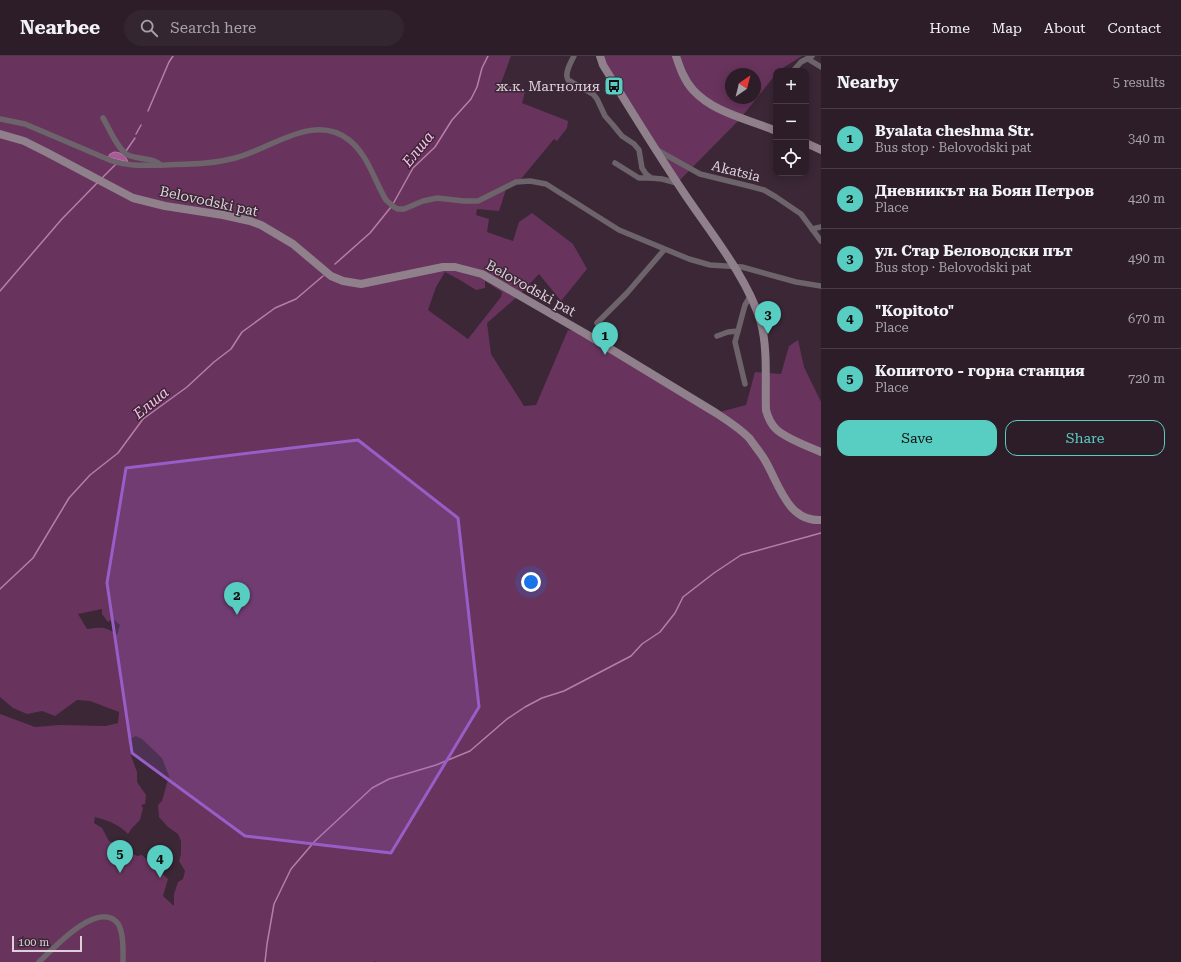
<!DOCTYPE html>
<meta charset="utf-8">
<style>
:root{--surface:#2c1d28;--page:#342630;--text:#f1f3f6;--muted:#a6a2a8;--line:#483b45;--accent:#57cec1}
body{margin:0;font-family:"Roboto Serif",serif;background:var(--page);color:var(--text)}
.controls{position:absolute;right:12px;top:12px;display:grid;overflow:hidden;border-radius:8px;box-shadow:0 2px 10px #0003}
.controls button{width:36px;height:36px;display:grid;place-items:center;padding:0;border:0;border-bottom:1px solid var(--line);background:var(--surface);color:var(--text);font:20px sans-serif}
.compass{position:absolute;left:725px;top:12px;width:36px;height:36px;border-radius:50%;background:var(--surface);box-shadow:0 2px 10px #0003;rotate:35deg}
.scale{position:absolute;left:12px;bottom:10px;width:70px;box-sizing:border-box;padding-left:4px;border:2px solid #ddd0d9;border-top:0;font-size:11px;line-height:14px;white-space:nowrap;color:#ddd0d9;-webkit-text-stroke:3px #3b2736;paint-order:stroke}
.you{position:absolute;left:531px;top:526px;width:14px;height:14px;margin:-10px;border:3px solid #fff;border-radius:50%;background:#1a73e8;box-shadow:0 0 0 6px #1a73e833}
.badge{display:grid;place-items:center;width:26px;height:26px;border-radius:50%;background:var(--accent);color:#111;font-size:13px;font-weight:700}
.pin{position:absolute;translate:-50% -33px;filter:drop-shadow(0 1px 2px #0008)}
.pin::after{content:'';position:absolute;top:21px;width:14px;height:12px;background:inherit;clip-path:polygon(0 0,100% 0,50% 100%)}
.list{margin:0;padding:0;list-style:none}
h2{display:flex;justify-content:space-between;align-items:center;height:52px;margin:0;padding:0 16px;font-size:17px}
h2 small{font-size:13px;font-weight:400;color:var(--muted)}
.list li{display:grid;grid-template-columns:26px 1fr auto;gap:12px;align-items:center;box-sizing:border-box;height:60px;padding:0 16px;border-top:1px solid var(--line)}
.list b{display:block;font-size:15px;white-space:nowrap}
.list p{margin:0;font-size:13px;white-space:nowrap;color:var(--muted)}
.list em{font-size:13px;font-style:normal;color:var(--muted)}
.actions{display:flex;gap:8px;padding:12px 16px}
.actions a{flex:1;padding:9px 0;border:1px solid var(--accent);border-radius:12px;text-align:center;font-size:14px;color:var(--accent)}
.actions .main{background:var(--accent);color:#111}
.icon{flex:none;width:22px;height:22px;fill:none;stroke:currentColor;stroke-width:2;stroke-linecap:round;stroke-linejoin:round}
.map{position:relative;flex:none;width:821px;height:906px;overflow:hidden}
header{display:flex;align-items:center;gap:24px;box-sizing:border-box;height:56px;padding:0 20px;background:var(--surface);border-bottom:1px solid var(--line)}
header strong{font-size:19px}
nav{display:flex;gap:22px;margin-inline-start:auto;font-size:14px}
.search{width:280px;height:36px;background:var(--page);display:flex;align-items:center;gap:10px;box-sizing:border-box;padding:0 14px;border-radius:22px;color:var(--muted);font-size:15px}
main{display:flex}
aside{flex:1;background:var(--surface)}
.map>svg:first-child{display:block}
</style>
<header>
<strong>Nearbee</strong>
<div class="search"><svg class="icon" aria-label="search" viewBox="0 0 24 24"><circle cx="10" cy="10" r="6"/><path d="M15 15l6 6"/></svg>Search here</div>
<nav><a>Home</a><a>Map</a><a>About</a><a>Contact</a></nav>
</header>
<main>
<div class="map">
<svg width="821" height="906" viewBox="0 0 821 906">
<rect width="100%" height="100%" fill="#3b2736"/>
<g fill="#68345d" fill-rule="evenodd">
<path d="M0,0H511L501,27L525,36L522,47L568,65L567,72L557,85L554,83L521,123L508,127L499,155L477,153L476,159L489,163L487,176L513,185L519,166L532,157L573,188L587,213L561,245L539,218L519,239L487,267L491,298L524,350L536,349L568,274L586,278L716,357L746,349L755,316L781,318L789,290L798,284L804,311L821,346V906H376L374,905V906H0V658L35,671L60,669L106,670L118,667L119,656L90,645L77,644L55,660L42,655L27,658L13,652L0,641ZM445,216L460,224L476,234L485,232V225L502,236L501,241L468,283L428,254L436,231ZM102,553V558L108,566L113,563L120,569L117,579C106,570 100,571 87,573L78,558ZM136,680L142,683L162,702L169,720L162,745L158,749L159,761L168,771L178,778L181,785V798L179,805L185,815L183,823L178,826L174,838V850L163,840L168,823L142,799L137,800L109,785L102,772L94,767L95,761C107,764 120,769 128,778L132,772L140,764L143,752L141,749L145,748L146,739L137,726V716L130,697L129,683Z"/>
<path d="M600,0H802L778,15H776V18L740,63L677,127ZM731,18H755V42H731Z"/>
</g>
<path fill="#a85a97" stroke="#b87dab" d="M114,96C121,96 126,100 128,106L108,101L110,98Z"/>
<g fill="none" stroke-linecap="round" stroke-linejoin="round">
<g stroke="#b87dab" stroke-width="1.5">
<path d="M148,55L169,6L173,0"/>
<path d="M136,78L141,69"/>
<path d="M126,95L135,82"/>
<path d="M102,122L116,108"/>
<path d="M393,148L413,112L435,91L452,64L471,43L477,31L482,12L488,0"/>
<path d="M335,208L370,177L391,151"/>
<path d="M0,235L61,164L98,126"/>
<path d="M0,533L33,502L69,442L90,419L118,397L143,363L187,331L214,306L231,293L242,276L275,252L296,243L323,220"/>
<path d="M265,906L267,888L274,848L291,813L315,785L372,732L389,723L436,709L470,695L507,663L525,651L542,642L564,635L631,600L642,588L660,576L675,557L683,541L714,517L741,499L821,477"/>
</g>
<g stroke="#6d636a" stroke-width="5.5">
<path d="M574,0C571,6 564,17 568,24L593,38L597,43L605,60L613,69L622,80L634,88L639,94L642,112L646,118L651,122L662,123L677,127"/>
<path d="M808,3L821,11"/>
<path d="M793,15L801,6L812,0"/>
<path d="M103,62C109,72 118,94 128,99C139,104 152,101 161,109"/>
<path d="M0,63L25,68L112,105C130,111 147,109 166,109C189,108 213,108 235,102C271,93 314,56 349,84C368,99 374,124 386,144L394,151L398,153H404L423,145L437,142L464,145H478L516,126L530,125L546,128L619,174L689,203L710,209L742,211L796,226L821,230"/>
<path d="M657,94L700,118L753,131L764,134L776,141L801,158L821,185"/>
<path d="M615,107L639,122H651"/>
<path d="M812,173L821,171"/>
<path d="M597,267L627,237L664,194"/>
<path d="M738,275L735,286L745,328"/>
<path d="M717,280L728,276L738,275L745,249L751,239"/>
<path d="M39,906C54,892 91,851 113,863C116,865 119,868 120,872C124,882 123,895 123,906"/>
</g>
<g stroke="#90808c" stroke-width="8">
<path d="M600,0L603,9C630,53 657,97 686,140C711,177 749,224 761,267C768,293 765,327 766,354C768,362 771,368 776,373C785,382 809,391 821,396"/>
<path d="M676,0C680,12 684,24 693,34C714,57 748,63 776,75"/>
<path d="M0,78L24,85L46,96L133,142L165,150L223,159L250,165L261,169L293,188L331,220L343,225L361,228L443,211H455L482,218L586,278L716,357C728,365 741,373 750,383C754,389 759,395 763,401C778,424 786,466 821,464"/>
<path d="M806,87L821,94"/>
</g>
</g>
<path fill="#985dc7" fill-opacity="0.2" stroke="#985dc7" stroke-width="3" stroke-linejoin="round" d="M358,384L458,462L479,651L391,797L245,780L132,697L107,527L126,412Z"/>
<defs>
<g id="bus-square" transform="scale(1)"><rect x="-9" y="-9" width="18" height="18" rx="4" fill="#57cec1" stroke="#3b2736"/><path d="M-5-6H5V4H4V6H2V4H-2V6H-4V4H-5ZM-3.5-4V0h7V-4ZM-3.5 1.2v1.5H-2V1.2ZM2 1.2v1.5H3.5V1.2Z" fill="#111"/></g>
</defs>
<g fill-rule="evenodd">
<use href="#bus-square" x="614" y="30"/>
</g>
<g text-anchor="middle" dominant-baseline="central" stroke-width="3" stroke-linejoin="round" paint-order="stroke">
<g font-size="14" fill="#ddd0d9" stroke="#3b2736" text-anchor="end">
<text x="600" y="30">ж.к. Магнолия</text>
</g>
<g font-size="14" fill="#ddd0d9" stroke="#3b2736">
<text transform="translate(736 115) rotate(14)">Akatsia</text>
<text transform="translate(209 145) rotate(12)">Belovodski pat</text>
<text transform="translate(531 232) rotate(29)">Belovodski pat</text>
</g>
<g font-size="15" font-style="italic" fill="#ffbeee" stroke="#3b2736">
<text transform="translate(418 93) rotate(-51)">Елша</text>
<text transform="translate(151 347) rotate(-39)">Елша</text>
</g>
</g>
</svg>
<div class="controls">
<button>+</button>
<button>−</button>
<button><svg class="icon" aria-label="locate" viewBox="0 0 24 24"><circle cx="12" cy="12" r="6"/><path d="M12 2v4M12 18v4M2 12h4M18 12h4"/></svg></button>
</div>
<svg class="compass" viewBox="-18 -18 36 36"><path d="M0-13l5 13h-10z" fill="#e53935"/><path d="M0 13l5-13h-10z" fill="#a6a2a8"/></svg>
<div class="scale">100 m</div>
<div class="you"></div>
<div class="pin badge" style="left:605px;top:299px">1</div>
<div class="pin badge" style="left:237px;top:559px">2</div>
<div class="pin badge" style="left:768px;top:278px">3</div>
<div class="pin badge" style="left:160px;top:822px">4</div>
<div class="pin badge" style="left:120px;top:817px">5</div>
</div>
<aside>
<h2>Nearby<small>5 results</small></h2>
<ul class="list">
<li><span class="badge">1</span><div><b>Byalata cheshma Str.</b><p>Bus stop · Belovodski pat</p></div><em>340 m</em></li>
<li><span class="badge">2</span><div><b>Дневникът на Боян Петров</b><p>Place</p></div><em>420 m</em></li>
<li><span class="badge">3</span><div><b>ул. Стар Беловодски път</b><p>Bus stop · Belovodski pat</p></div><em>490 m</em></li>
<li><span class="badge">4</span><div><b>&quot;Kopitoto&quot;</b><p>Place</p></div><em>670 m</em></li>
<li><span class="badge">5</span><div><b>Копитото - горна станция</b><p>Place</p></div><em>720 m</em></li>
</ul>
<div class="actions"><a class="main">Save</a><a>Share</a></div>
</aside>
</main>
